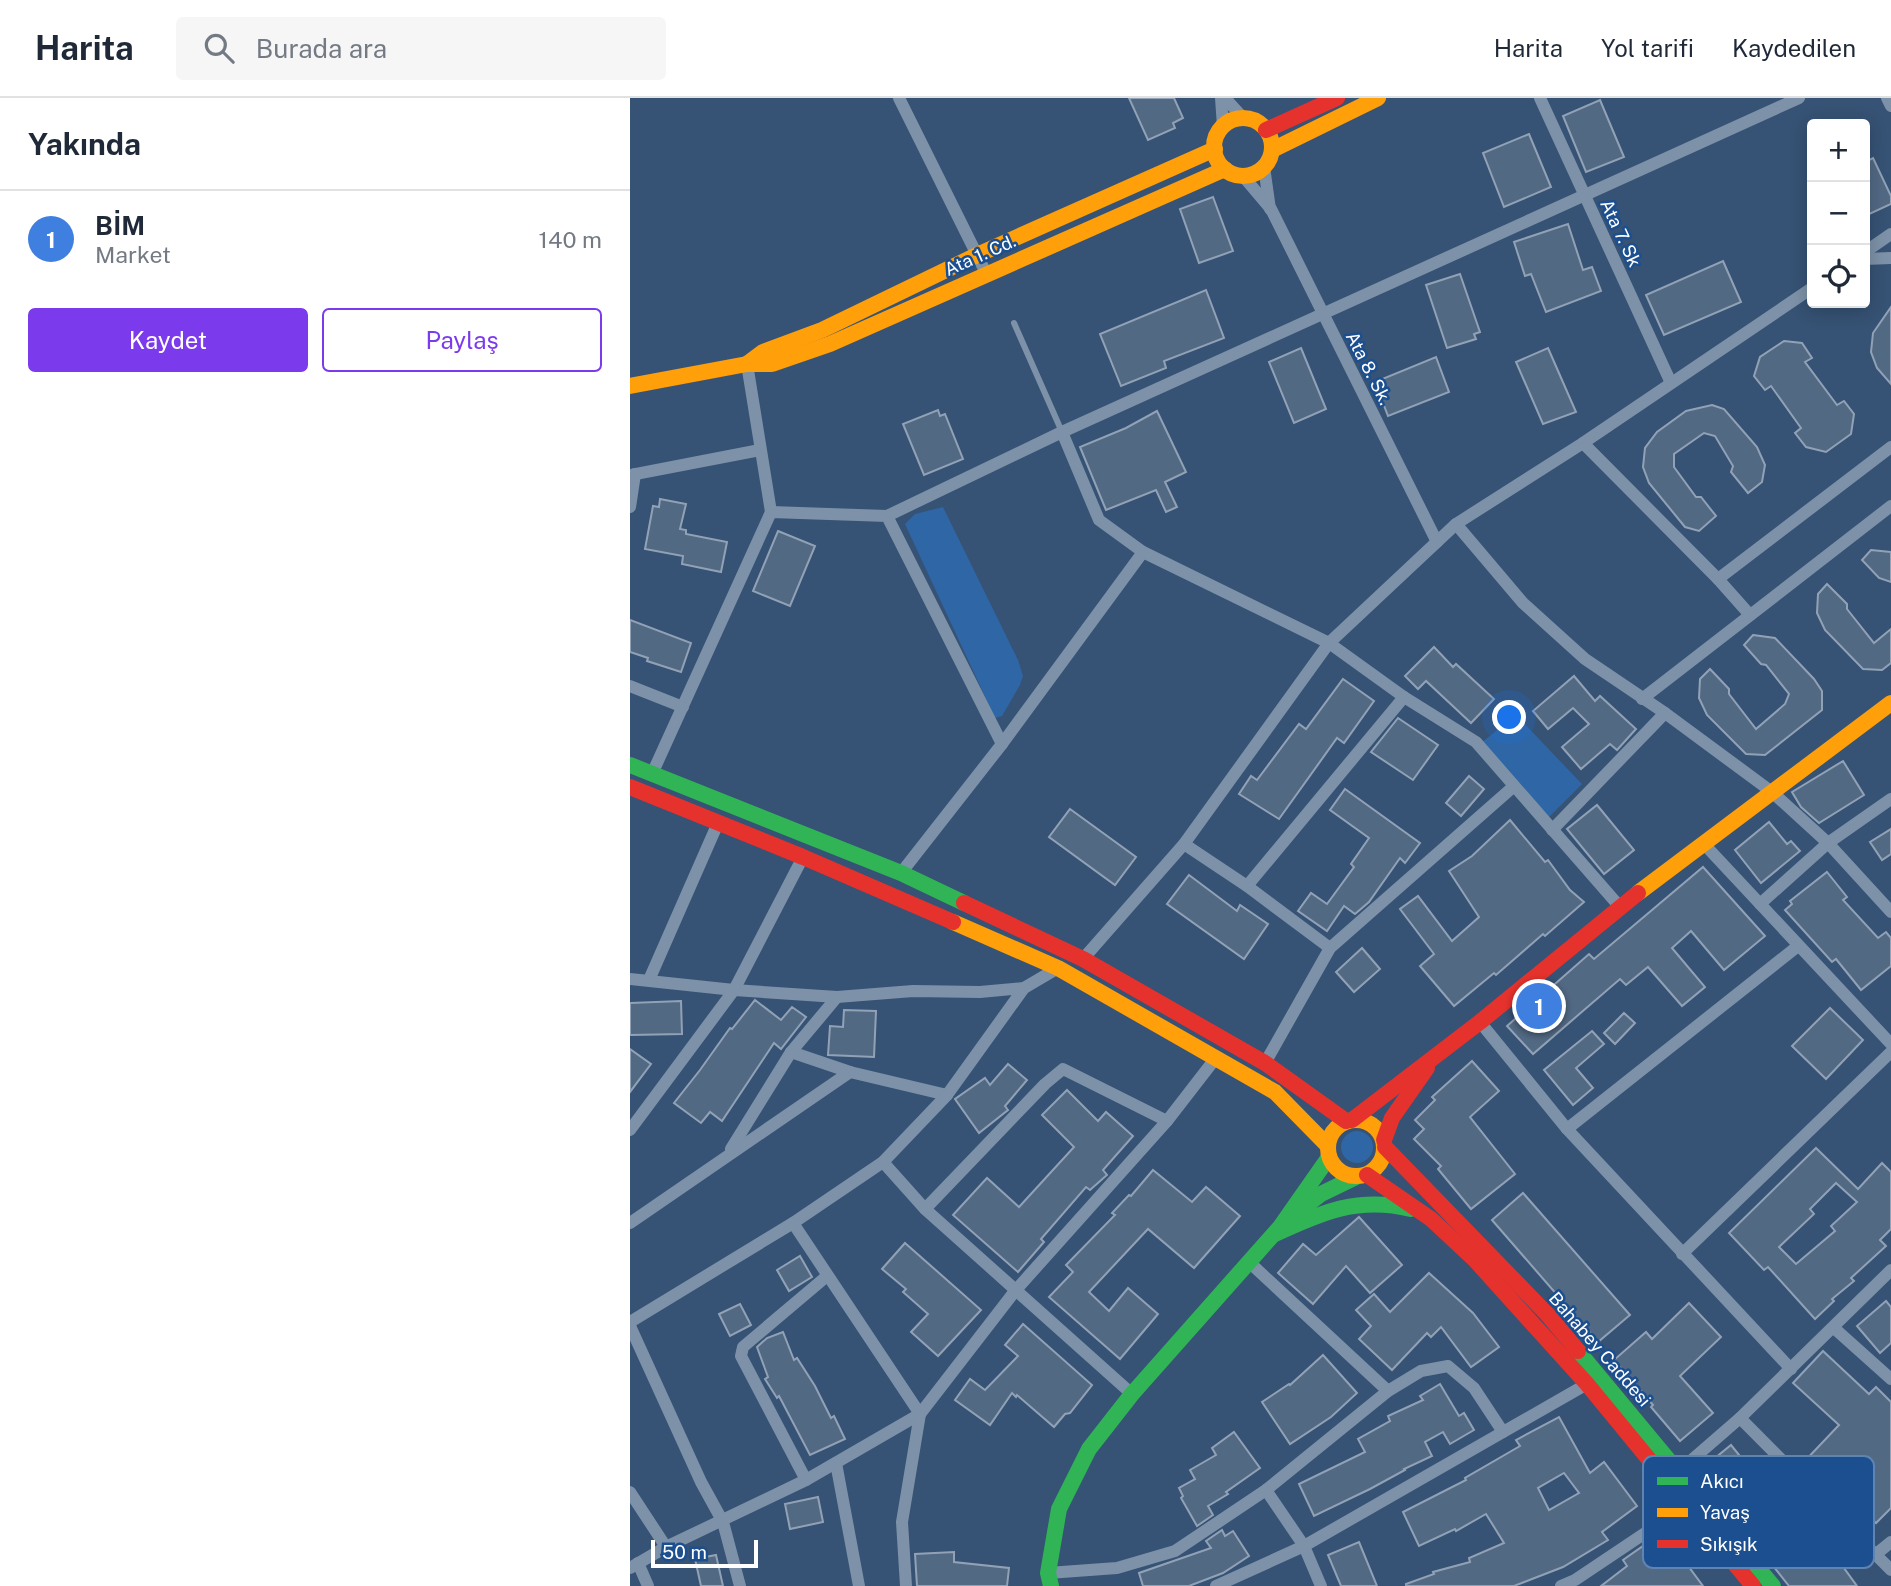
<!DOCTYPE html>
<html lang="tr">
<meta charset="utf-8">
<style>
:root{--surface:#fff;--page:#f6f6f7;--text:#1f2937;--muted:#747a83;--line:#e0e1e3;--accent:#7c3aed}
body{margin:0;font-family:"Public Sans",sans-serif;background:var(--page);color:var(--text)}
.controls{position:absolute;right:21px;top:21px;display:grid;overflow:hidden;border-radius:7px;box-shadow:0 4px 18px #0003}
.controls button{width:63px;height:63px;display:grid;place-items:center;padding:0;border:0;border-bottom:2px solid var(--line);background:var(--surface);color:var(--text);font:35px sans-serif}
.scale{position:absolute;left:21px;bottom:18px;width:107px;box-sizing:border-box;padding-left:7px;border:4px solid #fff;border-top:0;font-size:19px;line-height:24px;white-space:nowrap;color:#fff;-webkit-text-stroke:5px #1b4f8f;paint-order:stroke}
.you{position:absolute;left:880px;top:620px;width:24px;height:24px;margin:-18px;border:5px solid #fff;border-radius:50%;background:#1a73e8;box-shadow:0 0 0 10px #1a73e833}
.badge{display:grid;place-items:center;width:46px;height:46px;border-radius:50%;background:var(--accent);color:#fff;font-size:23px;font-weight:700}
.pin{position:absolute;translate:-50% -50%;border:4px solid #fff;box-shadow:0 2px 7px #0006}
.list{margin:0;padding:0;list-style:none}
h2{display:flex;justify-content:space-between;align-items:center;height:91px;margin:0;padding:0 28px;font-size:30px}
h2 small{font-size:23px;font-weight:400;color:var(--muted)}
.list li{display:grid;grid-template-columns:46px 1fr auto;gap:21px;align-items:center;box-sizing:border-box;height:98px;padding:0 28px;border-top:2px solid var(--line)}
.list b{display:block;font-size:26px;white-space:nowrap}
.list p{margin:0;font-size:23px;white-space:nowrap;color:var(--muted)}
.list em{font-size:23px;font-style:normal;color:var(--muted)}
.actions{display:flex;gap:14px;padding:21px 28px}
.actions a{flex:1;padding:16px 0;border:2px solid var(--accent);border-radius:7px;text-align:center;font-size:24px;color:var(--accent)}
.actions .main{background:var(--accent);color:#fff}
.icon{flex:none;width:38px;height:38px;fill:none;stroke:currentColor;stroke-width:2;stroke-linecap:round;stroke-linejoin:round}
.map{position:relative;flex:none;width:1261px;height:1488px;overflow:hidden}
header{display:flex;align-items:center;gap:42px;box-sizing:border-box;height:98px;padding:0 35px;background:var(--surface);border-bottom:2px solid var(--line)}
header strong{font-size:33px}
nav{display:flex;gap:38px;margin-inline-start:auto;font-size:24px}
.search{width:490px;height:63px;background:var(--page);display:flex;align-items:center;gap:18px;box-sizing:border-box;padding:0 24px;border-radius:7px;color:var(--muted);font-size:26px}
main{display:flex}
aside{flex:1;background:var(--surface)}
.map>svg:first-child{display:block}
</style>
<header>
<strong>Harita</strong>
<div class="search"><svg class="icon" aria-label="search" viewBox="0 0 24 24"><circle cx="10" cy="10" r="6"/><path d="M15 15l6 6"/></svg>Burada ara</div>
<nav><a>Harita</a><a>Yol tarifi</a><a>Kaydedilen</a></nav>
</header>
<main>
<aside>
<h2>Yakında<small></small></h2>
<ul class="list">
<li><span class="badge" style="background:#3f7fe0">1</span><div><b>BİM</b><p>Market</p></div><em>140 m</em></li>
</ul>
<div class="actions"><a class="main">Kaydet</a><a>Paylaş</a></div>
</aside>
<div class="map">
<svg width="1261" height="1488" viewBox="0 0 1261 1488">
<rect width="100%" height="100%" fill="#365274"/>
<g fill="#2f66a5">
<path d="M313,409L388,562L393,578L390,587L372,618L365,620L275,426L285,416Z"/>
<path d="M886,617L952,686L919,719L851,645Z"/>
<circle cx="727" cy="1049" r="16"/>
</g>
<g fill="#526984" stroke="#92a2b6" stroke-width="2" fill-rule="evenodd">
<path d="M499,0H544L553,20L543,25L545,30L518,42Z"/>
<path d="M970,2L994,59L956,74L933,18Z"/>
<path d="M899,36L921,89L874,109L853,55Z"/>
<path d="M1243,60L1261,98V106L1235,118V64Z"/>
<path d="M583,99L603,153L569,165L550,111Z"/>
<path d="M938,126L953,172L962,169L971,193L916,214L901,176L895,178L884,144Z"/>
<path d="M1093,163L1111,204L1034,237L1016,197Z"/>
<path d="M830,176L850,234L844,236L846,241L817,250L796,187Z"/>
<path d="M576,192L594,240L534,263L536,270L491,288L470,236Z"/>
<path d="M1261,209V286L1247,270L1241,254L1243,235Z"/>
<path d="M1154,243L1172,245L1182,260L1175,264L1207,307L1214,303L1224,316L1221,336L1196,354L1176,349L1165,335L1171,330L1141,288L1135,292L1124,278L1130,259Z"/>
<path d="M671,250L696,311L664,325L639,264Z"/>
<path d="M918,250L946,314L913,326L886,264Z"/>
<path d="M806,259L819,294L758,318L745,284Z"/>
<path d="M1082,307L1094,311L1127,349L1135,367L1132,384L1118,395L1101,374L1103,368L1085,338L1074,335L1044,356V369L1066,399H1071L1086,418L1069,433L1055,429L1019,385L1013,369L1015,350L1027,334L1056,313Z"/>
<path d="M308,312L310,318L315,316L333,361L294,377L273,326Z"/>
<path d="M527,313L556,374L535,384L547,409L536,414L526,392L476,412L450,349L496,330Z"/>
<path d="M30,401L56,406L50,431L56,432V436L97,444L91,474L52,466L53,458L15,451L23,408L29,409Z"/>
<path d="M148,433L185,448L160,508L123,493Z"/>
<path d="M1241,452L1261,454V484L1249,480L1232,462Z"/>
<path d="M1197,486L1217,506V511L1244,545L1261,531V565L1252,572L1233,571L1195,532L1187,515L1188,496Z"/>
<path d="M0,522L61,545L51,574L17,563L18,560L0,554Z"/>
<path d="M1123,537L1145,540L1184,581L1192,593V612L1135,657L1116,656L1077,617L1069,600L1070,581L1080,571L1099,591V596L1126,631L1155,606L1159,596L1136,567L1131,566L1114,547Z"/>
<path d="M804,549L823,569L826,566L864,601L841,625L796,583L788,591L775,578Z"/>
<path d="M944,578L965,603L970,598L1006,631L987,652L980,646L951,671L932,649L959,626L943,610L918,631L903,613Z"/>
<path d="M713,581L744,603L714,645L707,640L649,721L609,696L621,678L627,682L669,626L676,631Z"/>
<path d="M768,620L808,647L783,682L741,654Z"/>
<path d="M1213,663L1234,697L1189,725L1171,709L1162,694Z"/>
<path d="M839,678L854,691L831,718L816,705Z"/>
<path d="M715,691L790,745L775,765L770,760L739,804L725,816L714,808L697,833L668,813L681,795L697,806L724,769L721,766L739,740L700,712Z"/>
<path d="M967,707L1004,752L974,776L937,731Z"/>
<path d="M440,711L506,759L485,787L419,739Z"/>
<path d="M880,722L915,764L918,762L940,792L954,804L915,838L913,836L866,877L864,875L824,908L790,868L804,856L770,811L788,798L822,843L849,819L819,773L842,758Z"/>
<path d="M1139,724L1157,746L1161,743L1170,753L1131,785L1105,752Z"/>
<path d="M1261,731V756L1252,762L1240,744Z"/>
<path d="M1073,769L1135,838L1094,872L1061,833L1042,850L1075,889L1052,908L1018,869L996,887L990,881L903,956L877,928L959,856L964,861Z"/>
<path d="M1197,774L1217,799L1213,802L1248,840L1256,834L1261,840V868L1231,892L1206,861L1202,864L1155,812L1162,806L1160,803Z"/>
<path d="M559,777L607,813L610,807L638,826L614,861L537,806Z"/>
<path d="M732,850L750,871L724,894L706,874Z"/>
<path d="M125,902L151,922L162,909L176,919L151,951L144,945L92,1023L80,1014L71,1025L44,1005L70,972L100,930L102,931Z"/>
<path d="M51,903L52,936L0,937V905Z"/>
<path d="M1200,910L1233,942L1196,981L1162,948Z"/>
<path d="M214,912L246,913L244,959L198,957L200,928L213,929Z"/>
<path d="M994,915L1005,925L985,946L974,935Z"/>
<path d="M962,933L974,946L946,970L963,990L943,1007L914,972Z"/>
<path d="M0,951L21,966L0,994Z"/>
<path d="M842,963L869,993L840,1019L885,1076L841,1111L808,1071L811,1068L784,1041L794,1031L785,1022L805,1002L802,999Z"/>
<path d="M378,966L397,982L375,1008L378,1012L349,1035L325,1001L355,980L360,987Z"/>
<path d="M437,992L468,1023L476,1014L503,1038L473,1072L477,1077L460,1092L456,1089L411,1141L414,1144L388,1174L323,1117L357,1080L389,1109L444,1049L412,1017Z"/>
<path d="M1186,1050L1228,1091L1252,1065L1261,1074V1131L1250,1142L1256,1148L1221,1180L1224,1183L1202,1201L1204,1203L1185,1221L1138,1169L1134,1172L1099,1135ZM1206,1085L1227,1104L1201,1128L1205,1133L1166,1166L1149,1149L1184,1116L1180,1111Z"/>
<path d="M523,1072L562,1104L576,1089L610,1118L564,1170L518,1131L459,1194L479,1213L498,1190L528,1216L490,1261L419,1199L443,1174L436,1167L485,1117L482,1115L499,1097L501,1098Z"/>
<path d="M893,1095L1000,1217L968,1244L862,1122Z"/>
<path d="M729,1119L772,1167L740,1195L716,1168L683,1206L648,1175L673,1146L686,1157Z"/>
<path d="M275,1145L351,1212L308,1258L281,1234L298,1216L273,1194L276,1191L252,1171Z"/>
<path d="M170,1158L182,1179L159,1193L147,1172Z"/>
<path d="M799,1175L843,1215L869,1249L841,1269L811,1229L801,1239L797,1235L762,1272L729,1241L741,1228L726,1212L744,1196L760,1214Z"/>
<path d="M1256,1203L1261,1209V1245L1250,1255L1227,1228Z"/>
<path d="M1059,1205L1091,1239L1050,1278L1083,1315L1050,1343L1021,1309L1023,1307L984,1262L1016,1234L1022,1241Z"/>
<path d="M110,1206L121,1227L100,1238L89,1216Z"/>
<path d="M393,1226L462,1287L440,1315L435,1316L424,1329L387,1297L386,1299L382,1295L360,1327L325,1302L340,1281L355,1292L388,1258L375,1247Z"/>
<path d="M153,1234L164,1262L167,1260L185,1288L201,1320L204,1318L215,1341L180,1357L149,1298L147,1300L135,1281L138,1279L127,1249L137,1240Z"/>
<path d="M1193,1253L1239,1296L1246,1289L1261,1304V1410L1246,1425L1208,1388L1202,1395L1172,1366L1209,1327L1163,1285Z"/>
<path d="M693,1257L727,1295L701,1319L660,1346L632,1304L659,1286L660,1287Z"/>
<path d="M810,1286L829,1318L834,1315L844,1332L820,1346L813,1334L795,1344L802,1358L774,1371L775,1372L740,1391L684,1418L669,1386L735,1354L728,1341L760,1323L758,1318L793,1302L790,1298Z"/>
<path d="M929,1319L960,1375L974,1364L1007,1408L972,1434L978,1442L933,1469L884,1488H776V1486L804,1476L803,1474L840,1464L839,1460L874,1445L856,1416L826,1433L825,1431L789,1448L773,1414L836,1382L835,1380L890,1348L886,1342ZM934,1375L949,1395L919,1412L908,1390Z"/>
<path d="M604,1334L630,1370L596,1394L598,1396L578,1408L583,1417L567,1428L551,1400L553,1398L549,1390L565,1381L560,1372L586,1357L582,1350Z"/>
<path d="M1101,1347L1134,1388L1138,1386L1188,1449L1195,1444L1227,1488H1159L1068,1374Z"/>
<path d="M188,1399L193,1424L160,1431L155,1406Z"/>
<path d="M592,1432L595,1438L603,1433L619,1458L593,1475L559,1488H513L509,1475L581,1450L576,1443Z"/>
<path d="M1033,1434L1073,1488H971L997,1468L993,1462Z"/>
<path d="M729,1444L747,1488H711L698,1457Z"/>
<path d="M324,1454V1464L379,1470L377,1488H287L285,1456Z"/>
<path d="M86,1457L93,1488H71L65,1461Z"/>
</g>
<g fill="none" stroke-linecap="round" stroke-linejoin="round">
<path stroke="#7d92a8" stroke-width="6" d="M384,225L432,334"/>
<g stroke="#7d92a8" stroke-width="12">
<path d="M269,0L356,175"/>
<path d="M591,0L593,28"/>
<path d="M595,0L614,21"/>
<path d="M910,0L1041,285"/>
<path d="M1257,0L1261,8"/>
<path d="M634,69L640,111"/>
<path d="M613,78L641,111L807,444"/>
<path d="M1235,154L1261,136"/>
<path d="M1235,161L1261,160"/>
<path d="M117,266L141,414"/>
<path d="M432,334L469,422L513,454L699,545L774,599L846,644L990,809"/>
<path d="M953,345L1088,481L1120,517"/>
<path d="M0,377L130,352"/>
<path d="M0,409L5,376"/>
<path d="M257,418L432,334L1169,0"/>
<path d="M826,426L893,505L955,561L1035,615L1142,694L1198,745L1261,814"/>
<path d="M1088,481L1261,349"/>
<path d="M0,588L53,609"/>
<path d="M1012,601L1261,408"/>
<path d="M22,676L141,414L257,418L372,646"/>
<path d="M922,732L1035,615"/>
<path d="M554,746L617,788L700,850"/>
<path d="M1074,746L1261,946"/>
<path d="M271,775L372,646L513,454"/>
<path d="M617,788L774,599"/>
<path d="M1130,806L1198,745L1261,701"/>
<path d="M453,861L554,746L699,545L826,426L953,345L1182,190"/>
<path d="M0,881L104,892L207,899L283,893L350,894L394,890"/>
<path d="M19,882L88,725"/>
<path d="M850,924L937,1031L1161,1271"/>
<path d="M161,954L220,974L317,997"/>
<path d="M635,965L700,850L883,689"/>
<path d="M937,1031L1168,848"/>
<path d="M0,1032L104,892L173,759"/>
<path d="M101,1051L161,954L207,899"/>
<path d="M253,1064L295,1111L502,1296"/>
<path d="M295,1111L415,986L433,971L537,1023"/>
<path d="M0,1125L220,974"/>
<path d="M163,1125L290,1316L272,1424L276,1488"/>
<path d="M1052,1156L1261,954"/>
<path d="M619,1164L758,1293"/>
<path d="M0,1224L163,1125L253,1064L317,997L394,890L428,870"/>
<path d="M0,1228L71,1384L93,1424L110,1488"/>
<path d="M1204,1230L1261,1281"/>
<path d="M1110,1320L1261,1472"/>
<path d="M206,1365L229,1488"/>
<path d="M1049,1373L1110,1320L1261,1172"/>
<path d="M176,1382L111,1258L113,1249L197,1178"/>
<path d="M636,1392L674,1448L691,1488"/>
<path d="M0,1394L36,1449"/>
<path d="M1245,1457L1261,1444"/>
<path d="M8,1465L18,1488"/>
<path d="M0,1470L36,1449L176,1382L290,1316L385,1193L537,1023L585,961"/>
<path d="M418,1475L487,1470L545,1453L636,1392L758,1293L791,1273L818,1268L844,1290L873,1334"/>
<path d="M586,1488L674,1448L957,1286"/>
<path d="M931,1488L945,1482L1057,1407"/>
</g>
<g stroke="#30b455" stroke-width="16">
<path d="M0,667L271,775L334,805"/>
<path d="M663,1118L691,1096L726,1079"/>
<path d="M645,1136C692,1114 729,1098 781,1111"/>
<path d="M948,1253L1143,1488"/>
<path d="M421,1488L418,1475L429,1411L459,1351L502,1296L650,1129L699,1059"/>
</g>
<g stroke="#ff9f0a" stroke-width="16">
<circle cx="613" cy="49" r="29"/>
<path d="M642,52L748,0"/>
<path d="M117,266L133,254L192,232L347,157L585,51"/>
<path d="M0,288L117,266H142L200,246L595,71"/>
<path d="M1008,795L1261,605"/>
<path d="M323,824L428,870L645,994L698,1048"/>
<circle cx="726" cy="1050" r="28"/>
</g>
<g stroke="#e5322d" stroke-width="16">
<path d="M636,32L707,0"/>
<path d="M0,689L173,759L323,824"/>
<path d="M334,805L453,861L635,965L716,1023"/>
<path d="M722,1022L850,924L1008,795"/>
<path d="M754,1042L762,1020L797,970"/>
<path d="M755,1049L917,1216L948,1253"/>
<path d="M737,1077L801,1121L845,1162L957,1286L1123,1488"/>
</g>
</g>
<g text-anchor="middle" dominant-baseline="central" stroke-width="5" stroke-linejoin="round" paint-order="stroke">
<g font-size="18" fill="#fff" stroke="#1b4f8f">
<text transform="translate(991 135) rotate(65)">Ata 7. Sk</text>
<text transform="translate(350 157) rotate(-24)">Ata 1. Cd.</text>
<text transform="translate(739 270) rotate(63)">Ata 8. Sk.</text>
<text transform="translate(970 1251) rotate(49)">Bahabey Caddesi</text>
</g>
</g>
<rect x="1013" y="1358" width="231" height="112" rx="10" fill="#1b4f8f" stroke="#5f84b1" stroke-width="2"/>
<rect x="1027" y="1379" width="31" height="8" fill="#30b455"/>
<rect x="1027" y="1410" width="31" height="9" fill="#ff9f0a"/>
<rect x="1027" y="1442" width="31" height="8" fill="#e5322d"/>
<g font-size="19" fill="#fff">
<text x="1070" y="1390">Akıcı</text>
<text x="1070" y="1421">Yavaş</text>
<text x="1070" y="1453">Sıkışık</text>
</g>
</svg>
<div class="controls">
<button>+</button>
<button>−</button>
<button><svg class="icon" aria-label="locate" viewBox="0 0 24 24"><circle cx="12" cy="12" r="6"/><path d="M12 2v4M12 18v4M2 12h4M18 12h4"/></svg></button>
</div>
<div class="scale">50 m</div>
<div class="you"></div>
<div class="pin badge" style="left:909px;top:908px;background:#3f7fe0">1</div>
</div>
</main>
